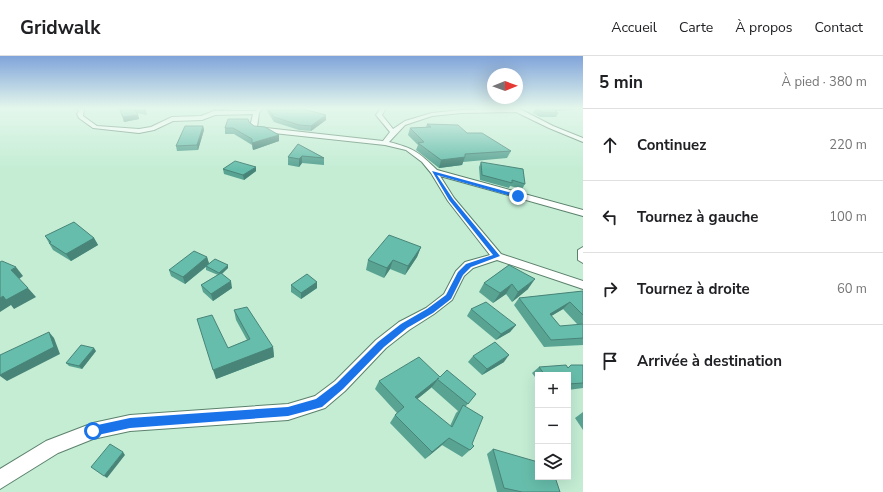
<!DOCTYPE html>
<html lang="fr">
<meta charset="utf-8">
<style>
:root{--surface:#fff;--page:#f6f6f6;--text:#202124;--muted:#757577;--line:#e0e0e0}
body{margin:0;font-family:"Nunito Sans",sans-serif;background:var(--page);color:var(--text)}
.controls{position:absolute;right:12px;bottom:12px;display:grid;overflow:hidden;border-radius:0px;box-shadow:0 4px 16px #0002}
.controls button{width:36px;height:36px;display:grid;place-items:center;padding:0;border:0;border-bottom:1px solid var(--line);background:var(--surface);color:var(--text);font:20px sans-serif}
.compass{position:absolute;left:487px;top:12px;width:36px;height:36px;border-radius:50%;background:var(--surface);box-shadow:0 4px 16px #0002;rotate:89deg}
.stop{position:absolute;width:12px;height:12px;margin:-9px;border:3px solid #1a73e8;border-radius:50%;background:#fff}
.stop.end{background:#1a73e8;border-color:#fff;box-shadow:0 1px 4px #0008}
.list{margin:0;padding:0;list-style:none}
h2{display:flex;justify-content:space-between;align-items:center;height:52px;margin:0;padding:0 16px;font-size:17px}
h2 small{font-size:13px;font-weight:400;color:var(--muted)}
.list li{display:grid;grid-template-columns:26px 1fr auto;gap:12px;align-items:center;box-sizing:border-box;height:72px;padding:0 16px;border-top:1px solid var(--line)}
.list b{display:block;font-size:15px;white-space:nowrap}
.list em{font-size:13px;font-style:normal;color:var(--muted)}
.icon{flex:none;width:22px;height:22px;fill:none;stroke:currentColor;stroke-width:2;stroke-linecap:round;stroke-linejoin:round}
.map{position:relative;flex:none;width:583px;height:436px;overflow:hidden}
header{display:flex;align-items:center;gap:24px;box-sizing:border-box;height:56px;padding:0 20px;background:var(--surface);border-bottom:1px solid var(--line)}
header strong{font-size:19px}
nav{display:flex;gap:22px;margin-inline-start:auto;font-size:14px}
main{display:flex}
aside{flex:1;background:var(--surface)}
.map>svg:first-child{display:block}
</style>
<header>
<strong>Gridwalk</strong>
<nav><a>Accueil</a><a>Carte</a><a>À propos</a><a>Contact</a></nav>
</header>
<main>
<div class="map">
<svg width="583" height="436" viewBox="0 0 583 436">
<rect width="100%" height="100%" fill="#c4edd4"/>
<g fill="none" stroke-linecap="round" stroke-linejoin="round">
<g stroke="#5b816b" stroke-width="2">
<g id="street">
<path d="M75,52L84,53L83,60L97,70L139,73L151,71L172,61L201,60L214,55H255L258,52H263L259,57L257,71L383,85L390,76L376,59L381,52H386L382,59L393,73L405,65L432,57L461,54L518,52L553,70L583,82V86L549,72L516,56L461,57L432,60L405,69L389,86C413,92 419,96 437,114L583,154V160L440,120L454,142L501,198L583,225V233L497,204L473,212L464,220L452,244L434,258L409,274L386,292L345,335L325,352L288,364L130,375L93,383L58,397L0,433V413L46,385L93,367L130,359L288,348L315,340L335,325L376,284L399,266L426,252L444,238L456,215L465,206L490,199L448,145L431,117L422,106L406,94L385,89L255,75L250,71L253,58L215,59L202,64L173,65L154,74L139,77L93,72L79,62L77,58L79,55Z"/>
<path d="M583,191V207L578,204V194Z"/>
</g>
</g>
<use href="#street" fill="#fff" fill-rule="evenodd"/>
</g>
<g fill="#59a393" fill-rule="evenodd">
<path d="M119,52H144L146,55L147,59L137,57L139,63L124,66Z"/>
<path d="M212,52H232L227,54H213Z"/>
<path d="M265,52H306H301L326,64L311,75L299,74L274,66Z"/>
<path d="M540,52H583V53L557,55V56L558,57L556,61H540L533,57L535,53Z"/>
<path d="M249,66L254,70L279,85L253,94L252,89L234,78H225V72Z"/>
<path d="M427,68L467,77L511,95L507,102L463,106L462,109L439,112L416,94L418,89L408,79L410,72L426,71Z"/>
<path d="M203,70L204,74L198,94L177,95L176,90Z"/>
<path d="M298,88L324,102V109L302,107L299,111L288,109V101Z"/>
<path d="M481,106L525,128L522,133L510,130L509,132L480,124L479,111Z"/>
<path d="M223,113L256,115L244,124L224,118Z"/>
<path d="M45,180L94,182L98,189L71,205L53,194Z"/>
<path d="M421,191L417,201L405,219L390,213L384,222L366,214L368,204Z"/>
<path d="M207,201L209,207L228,209V212L222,218L232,232L213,245L203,236L201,229L218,219L206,214V211L185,228L171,220L169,214Z"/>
<path d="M509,209L528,233L512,246L506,238L493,247L479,236L484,227Z"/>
<path d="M317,226V232L301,243L291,236V229Z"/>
<path d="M583,235V289L544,291L514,249L519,242ZM563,253L578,269L560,270L551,260Z"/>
<path d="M471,253L516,269L510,276L496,284L467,260Z"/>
<path d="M234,254L273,291L274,301L216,323L228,292L247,284L236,264Z"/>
<path d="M96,295L82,313L69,310L66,307Z"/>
<path d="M473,300L504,306L482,319L468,306Z"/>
<path d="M583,309V332L568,334V319H538V325L532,317L539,311H568Z"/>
<path d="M440,321L476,338L466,350L472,388L470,394L462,401L442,389L425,403L390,367L395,359L397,357L375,333L379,325ZM432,331V332L458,355L456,357L450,370L417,343Z"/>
<path d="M583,356V374L575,362Z"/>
<path d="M493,393L560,436H497L487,398Z"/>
</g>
<g fill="#488478">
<path d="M525,52H539L524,53Z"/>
<path d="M138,59L139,63L124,66L123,61Z"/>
<path d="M326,59V64L311,75V70Z"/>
<path d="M203,70L204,74L198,94L197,89Z"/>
<path d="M279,79V85L253,94L252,87Z"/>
<path d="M302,100V107L299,111V103Z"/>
<path d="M465,101L462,109L439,112L441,104Z"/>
<path d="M256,111V115L244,124L243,119Z"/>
<path d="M94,182L98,189L71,205L66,198Z"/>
<path d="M421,191L417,201L405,219L408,210Z"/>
<path d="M207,201L209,208L185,228L183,221Z"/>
<path d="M393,204L390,213L384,222L387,212Z"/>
<path d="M228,209V212L219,220V217Z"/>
<path d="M16,211L23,220L19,223L11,214Z"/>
<path d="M535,223L528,233L512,246L518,236Z"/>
<path d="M231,225L232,232L213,245L211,238Z"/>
<path d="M317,226V232L301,243V237Z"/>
<path d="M512,228L506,238L493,247L500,237Z"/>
<path d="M28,232L36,241L14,253L11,249L0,256V242L3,240Z"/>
<path d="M570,246L563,253L543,265L550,258Z"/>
<path d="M516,269L510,276L496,284L501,278Z"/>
<path d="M49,276L54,282L60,298L7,325L0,320V319Z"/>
<path d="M273,291L274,301L216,323L213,314Z"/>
<path d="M94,292L96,295L82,313L79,310Z"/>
<path d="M509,299L504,306L482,319L487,313Z"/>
<path d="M439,322L432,331L410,349L415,341Z"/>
<path d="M449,382L442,389L425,403L432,396Z"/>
<path d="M123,396L125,399L107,422L104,420Z"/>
</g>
<g fill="#67bdab" stroke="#488478">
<path d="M119,52H144L146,55L134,53L138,59L123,61Z"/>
<path d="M268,52H299L326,59L311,70L299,69L274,61Z"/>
<path d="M540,52H552L557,55H555L558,57L542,56L535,53Z"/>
<path d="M228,63H248L249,66L254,70L265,71L279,79L252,87V83L233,72H225Z"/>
<path d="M427,68L458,69L467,77H482L511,95L465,98V101L441,104L418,87L424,86L410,72L431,71Z"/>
<path d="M185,70H203L197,89L176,90Z"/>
<path d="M298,88L324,102L302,100L299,103L288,101Z"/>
<path d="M235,105L256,111L243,119L223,113Z"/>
<path d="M481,106L523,113L525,128L512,124V127L482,119Z"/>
<path d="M74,166L94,182L66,198L49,187L51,186L45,180Z"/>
<path d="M389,179L421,191L408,210L393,204L387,212L368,204Z"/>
<path d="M194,195L207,201L183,221L169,214Z"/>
<path d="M215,203L228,209L219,217L206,210Z"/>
<path d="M2,205L16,211L11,214L28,232L6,244L3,240L0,242V206Z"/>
<path d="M509,209L535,223L518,236L512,228L500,237L484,227Z"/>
<path d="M221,217L231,225L211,238L201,229Z"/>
<path d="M307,218L317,226L301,237L291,229Z"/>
<path d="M583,235V259L570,246L550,258L560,270L583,268V282L551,284L519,242Z"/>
<path d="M486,246L516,269L501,278L471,253Z"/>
<path d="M247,251L273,291L213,314L197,263L212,259L228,292L250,283L234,254Z"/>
<path d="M49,276L54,291L0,319V299Z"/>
<path d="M495,286L509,299L487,313L473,300Z"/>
<path d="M81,289L94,292L79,310L66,307Z"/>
<path d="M419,301L440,321L447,314L476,338L468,348L437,323L439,322L415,341L452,371L463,349L483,361L472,388L474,390L470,394L449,382L432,396L395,359L404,351L379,325Z"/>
<path d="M566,309L568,312L571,309H583V327L568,328V319H545L539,311Z"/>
<path d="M110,388L123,396L104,420L91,411Z"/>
<path d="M493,393L538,406V421H555L560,436H522L504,432Z"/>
</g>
<linearGradient id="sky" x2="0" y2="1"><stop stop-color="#80a4da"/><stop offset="0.46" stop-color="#e4f7ec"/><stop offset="1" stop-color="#e4f7ec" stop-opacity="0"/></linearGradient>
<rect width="583" height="113" fill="url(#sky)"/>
<path fill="#1a73e8" d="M432,115L519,139L518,142L437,119L453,143L500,200L471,211L463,219L451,243L433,257L407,272L384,291L343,333L322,351L288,360L130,372L93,380L89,378L88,375L89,371L93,370L130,362L288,351L316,343L337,327L378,286L401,268L427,253L446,239L458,216L466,208L493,199L449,144Z"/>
</svg>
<div class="controls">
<button>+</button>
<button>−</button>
<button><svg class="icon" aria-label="layers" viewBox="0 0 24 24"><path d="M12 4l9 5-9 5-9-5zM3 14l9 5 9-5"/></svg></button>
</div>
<svg class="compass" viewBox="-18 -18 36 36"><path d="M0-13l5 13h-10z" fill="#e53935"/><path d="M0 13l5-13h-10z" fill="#757577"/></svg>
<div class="stop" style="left:93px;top:375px"></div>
<div class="stop end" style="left:518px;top:140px"></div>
</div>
<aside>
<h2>5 min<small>À pied · 380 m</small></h2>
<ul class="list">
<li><svg class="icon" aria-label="ahead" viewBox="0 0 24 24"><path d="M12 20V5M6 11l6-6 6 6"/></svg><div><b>Continuez</b></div><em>220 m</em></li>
<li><svg class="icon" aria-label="left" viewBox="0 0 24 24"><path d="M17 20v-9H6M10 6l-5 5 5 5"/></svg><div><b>Tournez à gauche</b></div><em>100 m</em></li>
<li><svg class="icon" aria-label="right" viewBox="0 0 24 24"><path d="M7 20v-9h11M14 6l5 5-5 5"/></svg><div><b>Tournez à droite</b></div><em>60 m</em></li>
<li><svg class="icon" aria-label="arrive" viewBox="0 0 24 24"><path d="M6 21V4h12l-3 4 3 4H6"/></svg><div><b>Arrivée à destination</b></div></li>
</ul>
</aside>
</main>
